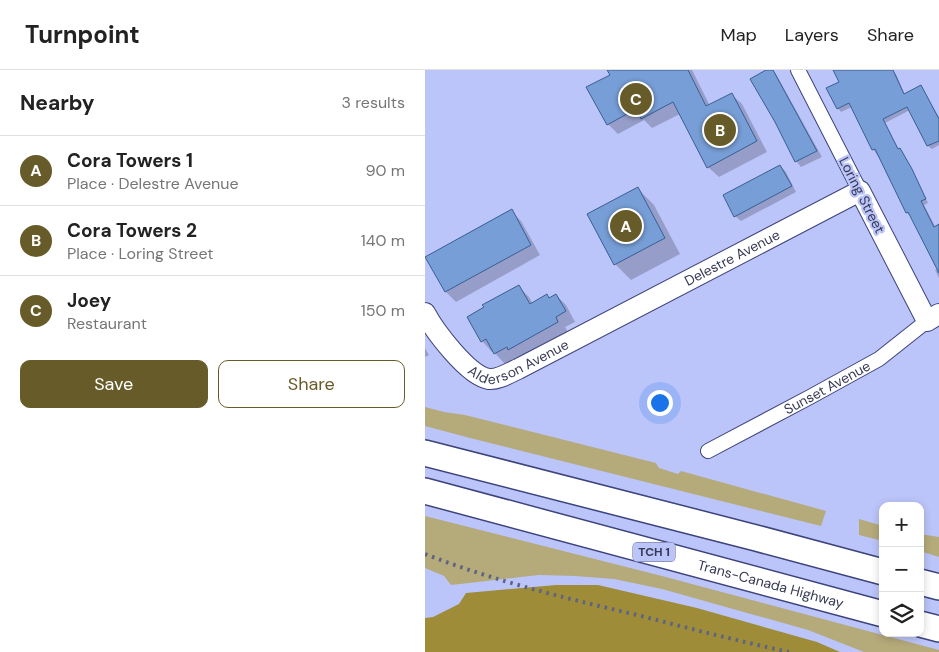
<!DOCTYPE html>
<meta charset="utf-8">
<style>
:root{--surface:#fff;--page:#f2f2f2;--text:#222;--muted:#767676;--line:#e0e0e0;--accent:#675c29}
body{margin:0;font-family:"DM Sans",sans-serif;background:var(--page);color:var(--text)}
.controls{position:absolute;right:15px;bottom:15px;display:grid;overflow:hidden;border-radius:10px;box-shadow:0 2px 8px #0003}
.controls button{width:45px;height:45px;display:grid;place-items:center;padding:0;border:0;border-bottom:1px solid var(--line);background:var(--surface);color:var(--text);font:25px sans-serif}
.you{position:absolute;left:234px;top:332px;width:18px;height:18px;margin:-12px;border:4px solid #fff;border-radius:50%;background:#1a73e8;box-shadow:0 0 0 8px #1a73e833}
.badge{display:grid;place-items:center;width:32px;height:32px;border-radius:50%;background:var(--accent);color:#fff;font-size:16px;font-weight:700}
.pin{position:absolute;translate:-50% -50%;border:2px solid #fff;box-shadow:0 1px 5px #0006}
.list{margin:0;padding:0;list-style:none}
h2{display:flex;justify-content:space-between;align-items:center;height:65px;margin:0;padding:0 20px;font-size:21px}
h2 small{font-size:16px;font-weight:400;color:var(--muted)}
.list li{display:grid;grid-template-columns:32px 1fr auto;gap:15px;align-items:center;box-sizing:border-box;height:70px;padding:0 20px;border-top:1px solid var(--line)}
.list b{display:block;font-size:19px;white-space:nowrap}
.list p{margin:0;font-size:16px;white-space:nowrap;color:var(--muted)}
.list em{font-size:16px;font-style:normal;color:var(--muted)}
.actions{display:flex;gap:10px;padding:15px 20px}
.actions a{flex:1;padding:11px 0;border:1px solid var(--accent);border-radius:10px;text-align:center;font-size:18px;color:var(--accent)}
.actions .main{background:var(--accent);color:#fff}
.icon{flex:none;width:28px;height:28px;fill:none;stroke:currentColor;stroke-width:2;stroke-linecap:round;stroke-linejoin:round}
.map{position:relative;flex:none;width:514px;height:582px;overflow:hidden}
header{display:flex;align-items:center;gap:30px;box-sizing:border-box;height:70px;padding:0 25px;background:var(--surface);border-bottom:1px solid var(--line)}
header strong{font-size:24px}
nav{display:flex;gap:28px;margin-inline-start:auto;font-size:18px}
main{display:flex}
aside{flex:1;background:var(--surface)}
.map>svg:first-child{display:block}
</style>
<header>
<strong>Turnpoint</strong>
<nav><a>Map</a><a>Layers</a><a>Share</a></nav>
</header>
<main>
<aside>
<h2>Nearby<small>3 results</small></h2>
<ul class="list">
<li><span class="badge">A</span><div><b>Cora Towers 1</b><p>Place · Delestre Avenue</p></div><em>90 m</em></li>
<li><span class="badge">B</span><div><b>Cora Towers 2</b><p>Place · Loring Street</p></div><em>140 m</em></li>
<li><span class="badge">C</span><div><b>Joey</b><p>Restaurant</p></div><em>150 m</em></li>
</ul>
<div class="actions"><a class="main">Save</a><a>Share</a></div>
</aside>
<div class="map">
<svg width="514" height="582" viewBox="0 0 514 582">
<rect width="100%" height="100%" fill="#bcc5fa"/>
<g fill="#b5aa7a">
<path d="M0,337L19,342L40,345L231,393L234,398L253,404L256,401L401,441L396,456L45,368L0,356Z"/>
<path d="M0,446L237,506L514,580V582H439L383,560L237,519L189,509L150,506L114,505L26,515L19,506L0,498Z"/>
<path d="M434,449L458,456V471L434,465Z"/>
<path d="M495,464L514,467V487L495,481Z"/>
</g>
<path fill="#9e8c38" d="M131,515H173L272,538L392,572L415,582H0V548L8,547L34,534L41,523Z"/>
<g fill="#0003">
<path d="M183,0H267L285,36L306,24L317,34L342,82L294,107L283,97L255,44L227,58L219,50L193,64L183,54L186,5Z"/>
<path d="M343,0H348L351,4L397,87L376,97L371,91L351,52Z"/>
<path d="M409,0L467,1L471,4L480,25L496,17L514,47V75L507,79L503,76L485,40L460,53L474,80L478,83L503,133L499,135L514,164V208L510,200L512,199L486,146L482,143L460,100L462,99L448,79L427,37L416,42L413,38L416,12Z"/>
<path d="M355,96L361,102L371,122L316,151L310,146Z"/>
<path d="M213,119L229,135L255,184L206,210L190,194Z"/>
<path d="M86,141L96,151L115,185L31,232L21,222Z"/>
<path d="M94,217L104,227L108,234L122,226L125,229L131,225L141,235L150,252L140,257L143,262L94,289L92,287L80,294L68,281L67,282L57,271Z"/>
<path d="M0,278L4,285L0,287Z"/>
</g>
<g fill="#779ed6" stroke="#3a5e92">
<path d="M182,0H263L281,36L307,23L332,71L282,98L248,32L216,49L211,39L182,55L161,17L185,5Z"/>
<path d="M341,0H348L392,81L370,92L350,52L325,9Z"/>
<path d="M408,0H468L479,24L496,15L514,49V71L502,76L482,37L458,49L473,79L475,78L487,99L501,129L496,131L509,157L514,154V203L483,142L481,143L450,79L447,80L424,33L412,39L401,18L414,12Z"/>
<path d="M355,95L367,116L309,147L298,125Z"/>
<path d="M213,117L240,168L189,195L162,144Z"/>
<path d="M87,139L106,175L20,222L0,187Z"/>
<path d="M94,215L105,234L122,224L124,228L131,224L141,241L131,247L133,252L83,280L82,277L69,284L61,269L56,272L42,247L59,237L57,235Z"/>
</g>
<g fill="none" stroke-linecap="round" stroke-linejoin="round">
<g stroke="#3d437b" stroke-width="16">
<g id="street">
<path d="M373,0L435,121"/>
<path id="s1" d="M283,381L385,327L454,289L502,251"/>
</g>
</g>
<g stroke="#3d437b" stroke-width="22">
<g id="secondary">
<path id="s2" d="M0,243C9,260 43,306 64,309C73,310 84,303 93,299L435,121L502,251L514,244"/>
</g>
</g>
<g stroke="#3d437b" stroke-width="28">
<g id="highway">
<path d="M0,383L331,468L458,502"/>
<path id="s3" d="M0,421L458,544"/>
<path d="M495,512L514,517"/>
<path d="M495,554L514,559"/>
</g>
</g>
<use href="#street" stroke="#fff" stroke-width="14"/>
<use href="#secondary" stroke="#fff" stroke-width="20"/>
<use href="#highway" stroke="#fff" stroke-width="25"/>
<path stroke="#5d6385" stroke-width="4" stroke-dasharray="2.5 5" stroke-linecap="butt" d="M0,484C69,511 140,528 212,545C263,558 313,571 364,582"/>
</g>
<g text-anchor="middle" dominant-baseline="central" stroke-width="4.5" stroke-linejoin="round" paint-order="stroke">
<rect fill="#bcc5fa" stroke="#5e6386" stroke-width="1" x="208" y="472.5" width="42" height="19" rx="4"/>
<g font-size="12" font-weight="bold" fill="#353954">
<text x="229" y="482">TCH 1</text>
</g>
<g font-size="14" fill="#353954" stroke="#bcc5fa">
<text transform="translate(437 125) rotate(63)">Loring Street</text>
<text stroke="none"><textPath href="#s2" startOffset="366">Delestre Avenue</textPath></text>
<text stroke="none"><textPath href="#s2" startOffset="126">Alderson Avenue</textPath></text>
<text stroke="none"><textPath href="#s1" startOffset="135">Sunset Avenue</textPath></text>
<text stroke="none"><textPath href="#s3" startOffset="358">Trans-Canada Highway</textPath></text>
</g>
</g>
</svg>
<div class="controls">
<button>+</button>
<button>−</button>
<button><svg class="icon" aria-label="layers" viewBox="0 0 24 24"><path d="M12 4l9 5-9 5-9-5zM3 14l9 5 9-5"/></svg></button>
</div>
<div class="you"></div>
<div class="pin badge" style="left:201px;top:156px">A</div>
<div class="pin badge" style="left:295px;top:60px">B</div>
<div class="pin badge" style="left:211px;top:29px">C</div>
</div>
</main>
